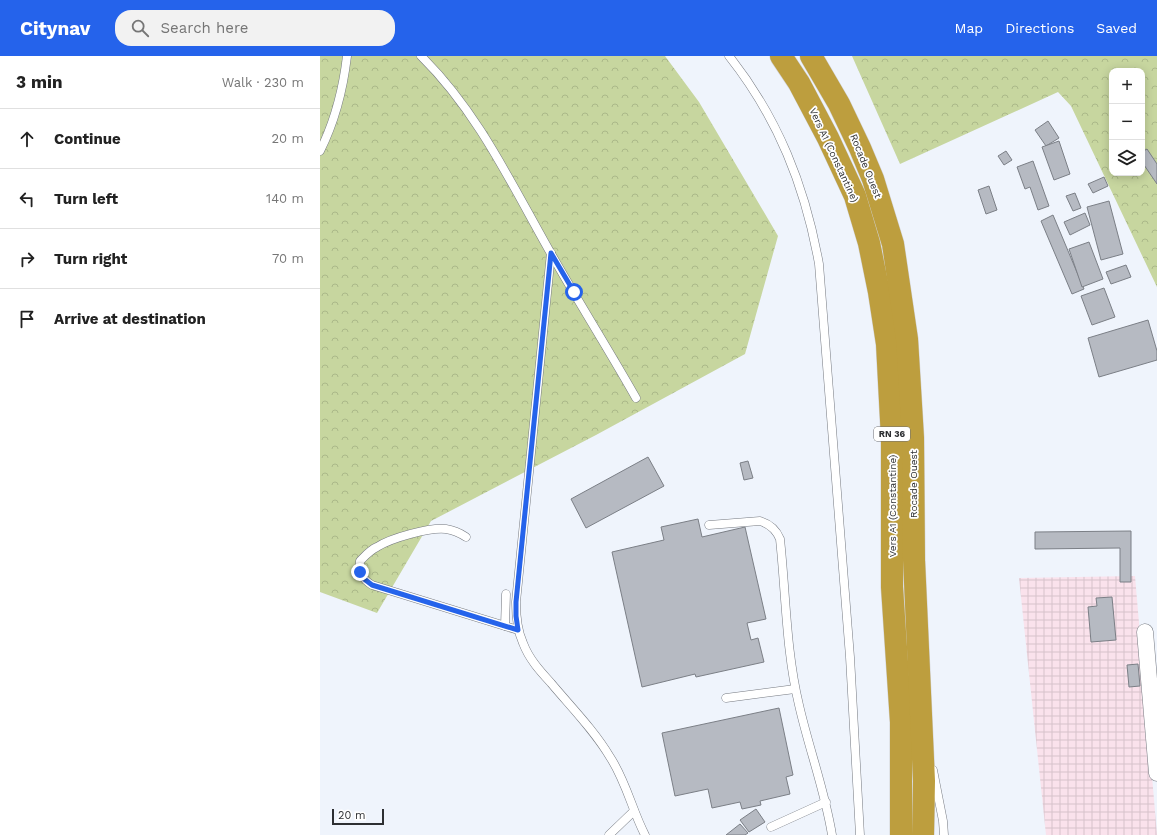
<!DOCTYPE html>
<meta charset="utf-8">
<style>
:root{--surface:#fff;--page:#f2f2f2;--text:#222;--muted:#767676;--line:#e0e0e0;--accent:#2563eb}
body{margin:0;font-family:"Work Sans",sans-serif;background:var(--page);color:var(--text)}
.controls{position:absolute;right:12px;top:12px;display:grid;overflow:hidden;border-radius:8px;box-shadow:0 2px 10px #0003}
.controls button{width:36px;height:36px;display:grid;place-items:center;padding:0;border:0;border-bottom:1px solid var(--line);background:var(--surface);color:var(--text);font:20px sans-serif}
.scale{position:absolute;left:12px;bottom:10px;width:52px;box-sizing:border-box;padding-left:4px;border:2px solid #2d2f32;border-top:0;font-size:11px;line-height:14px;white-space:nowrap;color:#2d2f32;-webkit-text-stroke:3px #fff;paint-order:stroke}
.stop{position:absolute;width:12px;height:12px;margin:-9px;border:3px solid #2563eb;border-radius:50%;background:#fff}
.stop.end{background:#2563eb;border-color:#fff;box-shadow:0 1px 4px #0008}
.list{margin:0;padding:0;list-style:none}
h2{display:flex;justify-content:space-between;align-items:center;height:52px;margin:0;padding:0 16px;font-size:17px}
h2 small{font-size:13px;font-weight:400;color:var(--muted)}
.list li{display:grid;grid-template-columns:26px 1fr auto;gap:12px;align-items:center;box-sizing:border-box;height:60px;padding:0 16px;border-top:1px solid var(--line)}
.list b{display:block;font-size:15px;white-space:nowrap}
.list em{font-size:13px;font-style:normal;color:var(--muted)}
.icon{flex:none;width:22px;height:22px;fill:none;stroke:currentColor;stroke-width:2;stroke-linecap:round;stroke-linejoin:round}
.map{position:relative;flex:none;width:837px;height:779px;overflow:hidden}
header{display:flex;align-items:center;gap:24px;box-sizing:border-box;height:56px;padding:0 20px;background:var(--accent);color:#fff}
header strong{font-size:19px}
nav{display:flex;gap:22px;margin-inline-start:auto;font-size:14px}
.search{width:280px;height:36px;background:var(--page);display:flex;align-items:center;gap:10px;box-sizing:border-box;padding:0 14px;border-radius:16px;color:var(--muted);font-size:15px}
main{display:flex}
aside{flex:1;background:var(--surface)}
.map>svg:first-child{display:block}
</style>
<header>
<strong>Citynav</strong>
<div class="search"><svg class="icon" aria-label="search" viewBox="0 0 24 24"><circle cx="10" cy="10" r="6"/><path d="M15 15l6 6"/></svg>Search here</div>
<nav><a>Map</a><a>Directions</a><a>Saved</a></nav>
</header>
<main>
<aside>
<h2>3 min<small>Walk · 230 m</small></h2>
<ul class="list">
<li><svg class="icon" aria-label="ahead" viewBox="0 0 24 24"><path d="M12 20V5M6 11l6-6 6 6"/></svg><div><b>Continue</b></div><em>20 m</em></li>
<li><svg class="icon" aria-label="left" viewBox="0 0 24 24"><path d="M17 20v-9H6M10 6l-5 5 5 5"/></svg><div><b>Turn left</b></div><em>140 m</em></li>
<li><svg class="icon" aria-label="right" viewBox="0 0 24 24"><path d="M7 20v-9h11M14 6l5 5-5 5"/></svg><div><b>Turn right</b></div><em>70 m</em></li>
<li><svg class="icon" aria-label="arrive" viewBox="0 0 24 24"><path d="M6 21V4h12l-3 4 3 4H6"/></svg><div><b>Arrive at destination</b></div></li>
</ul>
</aside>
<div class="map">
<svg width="837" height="779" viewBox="0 0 837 779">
<defs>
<pattern id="industrial-grid" width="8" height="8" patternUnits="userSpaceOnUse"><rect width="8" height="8" fill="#fae2ec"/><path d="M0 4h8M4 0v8" fill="none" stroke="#d7c2cb"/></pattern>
<pattern id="forest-crowns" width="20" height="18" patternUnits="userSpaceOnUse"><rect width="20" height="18" fill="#c7d69f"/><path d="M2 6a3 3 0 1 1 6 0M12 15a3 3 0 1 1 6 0" fill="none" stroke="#abb889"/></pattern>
</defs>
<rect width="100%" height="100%" fill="#eff4fc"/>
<path fill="url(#industrial-grid)" d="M815,520L837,779H726L699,522Z"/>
<g fill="url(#forest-crowns)" fill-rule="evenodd">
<path d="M0,0H345L379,46L458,180L425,298L276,379L111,465L57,557L0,536Z"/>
<path d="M532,0H837V231L751,50L738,36L580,108ZM792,15H822V117H792Z"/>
</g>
<g fill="#b6bac2" stroke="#7b7f86">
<path d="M728,65L739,82L726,90L715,74Z"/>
<path d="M739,85L750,118L734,124L722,91Z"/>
<path d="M827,93L837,108V128L822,106V96Z"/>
<path d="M686,95L692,104L684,109L678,100Z"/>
<path d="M713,105L729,150L718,154L710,131L705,133L697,111Z"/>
<path d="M784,121L788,130L773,137L768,128Z"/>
<path d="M669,130L677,154L666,158L658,134Z"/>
<path d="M755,137L761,152L753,155L746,140Z"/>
<path d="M789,145L803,198L781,204L767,151Z"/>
<path d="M765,157L770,169L750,179L744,166Z"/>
<path d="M733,159L764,233L752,238L721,165Z"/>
<path d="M769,186L783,223L762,231L749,193Z"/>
<path d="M806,209L811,221L791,228L786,216Z"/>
<path d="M784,232L795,261L772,269L761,240Z"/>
<path d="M828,264L837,295V304L779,321L768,282Z"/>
<path d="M328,401L344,430L266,472L251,443Z"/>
<path d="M428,405L433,422L424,424L420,407Z"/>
<path d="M378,463L382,481L425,471L446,563L427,567L431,584L438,582L444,606L376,621L375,618L322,631L292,496L344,484L341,471Z"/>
<path d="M811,475V526H800V492L715,493V476Z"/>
<path d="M792,541L796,584L771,586L768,551L777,550L776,542Z"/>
<path d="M818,608L820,630L809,631L807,609Z"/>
<path d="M459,652L473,719L466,721L470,738L440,745L441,749L422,753L420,746L392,752L388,733L355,740L342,677Z"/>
<path d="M436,753L445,766L429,776L420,764Z"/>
<path d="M420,768L428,777L425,779H406Z"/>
</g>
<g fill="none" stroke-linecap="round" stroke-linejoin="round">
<g stroke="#757980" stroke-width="9">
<g id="lane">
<path d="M101,0C155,53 188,121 225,187C254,239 286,289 316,342"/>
<path d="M409,0C458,62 485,130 499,208L530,601L540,779"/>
<path d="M0,95C15,65 23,34 27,0"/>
<path d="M231,197L196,546C196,560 197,574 203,587C209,603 220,615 231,627C251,651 274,674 290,701C306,725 312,754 325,779"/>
<path d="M389,469L440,465C450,468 456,473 460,483C466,539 466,595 479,649C489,693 505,735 512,779"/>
<path d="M146,481C140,477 133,474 126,473C110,471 71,482 57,491C50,494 45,500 40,505C39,516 42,523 52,529L198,574"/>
<path d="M185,570L186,538"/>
<path d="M406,642L475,633"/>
<path d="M613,714L623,765L624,779"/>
<path d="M451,771L506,746"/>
<path d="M289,779L314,755"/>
</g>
</g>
<g stroke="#757980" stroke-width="17">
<path id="street" d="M825,576L837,717"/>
</g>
<g stroke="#d1d1d2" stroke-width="23">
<g id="highway">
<path d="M461,0L479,27L508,82L535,140L549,187L559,236L567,288L572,383V531L581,666V779"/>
<path d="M491,0L519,48L540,92L553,123L573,188L587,283L593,382L594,504L604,725L603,779"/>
</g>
</g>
<use href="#lane" stroke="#fff" stroke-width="8"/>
<use href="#street" stroke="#fff" stroke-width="16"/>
<use href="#highway" stroke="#bd9e3e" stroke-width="22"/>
</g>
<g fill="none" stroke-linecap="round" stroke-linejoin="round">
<path stroke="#2563eb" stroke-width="5" d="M40,516L43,522L52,529L198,574L196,560V546L231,197L254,236"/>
</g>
<g text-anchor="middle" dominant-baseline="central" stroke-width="3.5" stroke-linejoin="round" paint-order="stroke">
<rect fill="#fff" stroke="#6c6d70" stroke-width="1" x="554" y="371" width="36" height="14" rx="3"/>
<g font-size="9" font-weight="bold" fill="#2d2f32">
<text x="572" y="378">RN 36</text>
</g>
<g font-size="10" fill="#2d2f32" stroke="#fff">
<text transform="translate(514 99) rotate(65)">Vers A1 (Constantine)</text>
<text transform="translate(546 110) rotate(68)">Rocade Ouest</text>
<text transform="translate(593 428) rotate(-90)">Rocade Ouest</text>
<text transform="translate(572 450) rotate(-90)">Vers A1 (Constantine)</text>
</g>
</g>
</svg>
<div class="controls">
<button>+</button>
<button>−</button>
<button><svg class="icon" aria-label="layers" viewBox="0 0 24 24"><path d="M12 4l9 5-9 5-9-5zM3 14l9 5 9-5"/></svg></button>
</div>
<div class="scale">20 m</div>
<div class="stop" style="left:254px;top:236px"></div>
<div class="stop end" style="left:40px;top:516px"></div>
</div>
</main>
